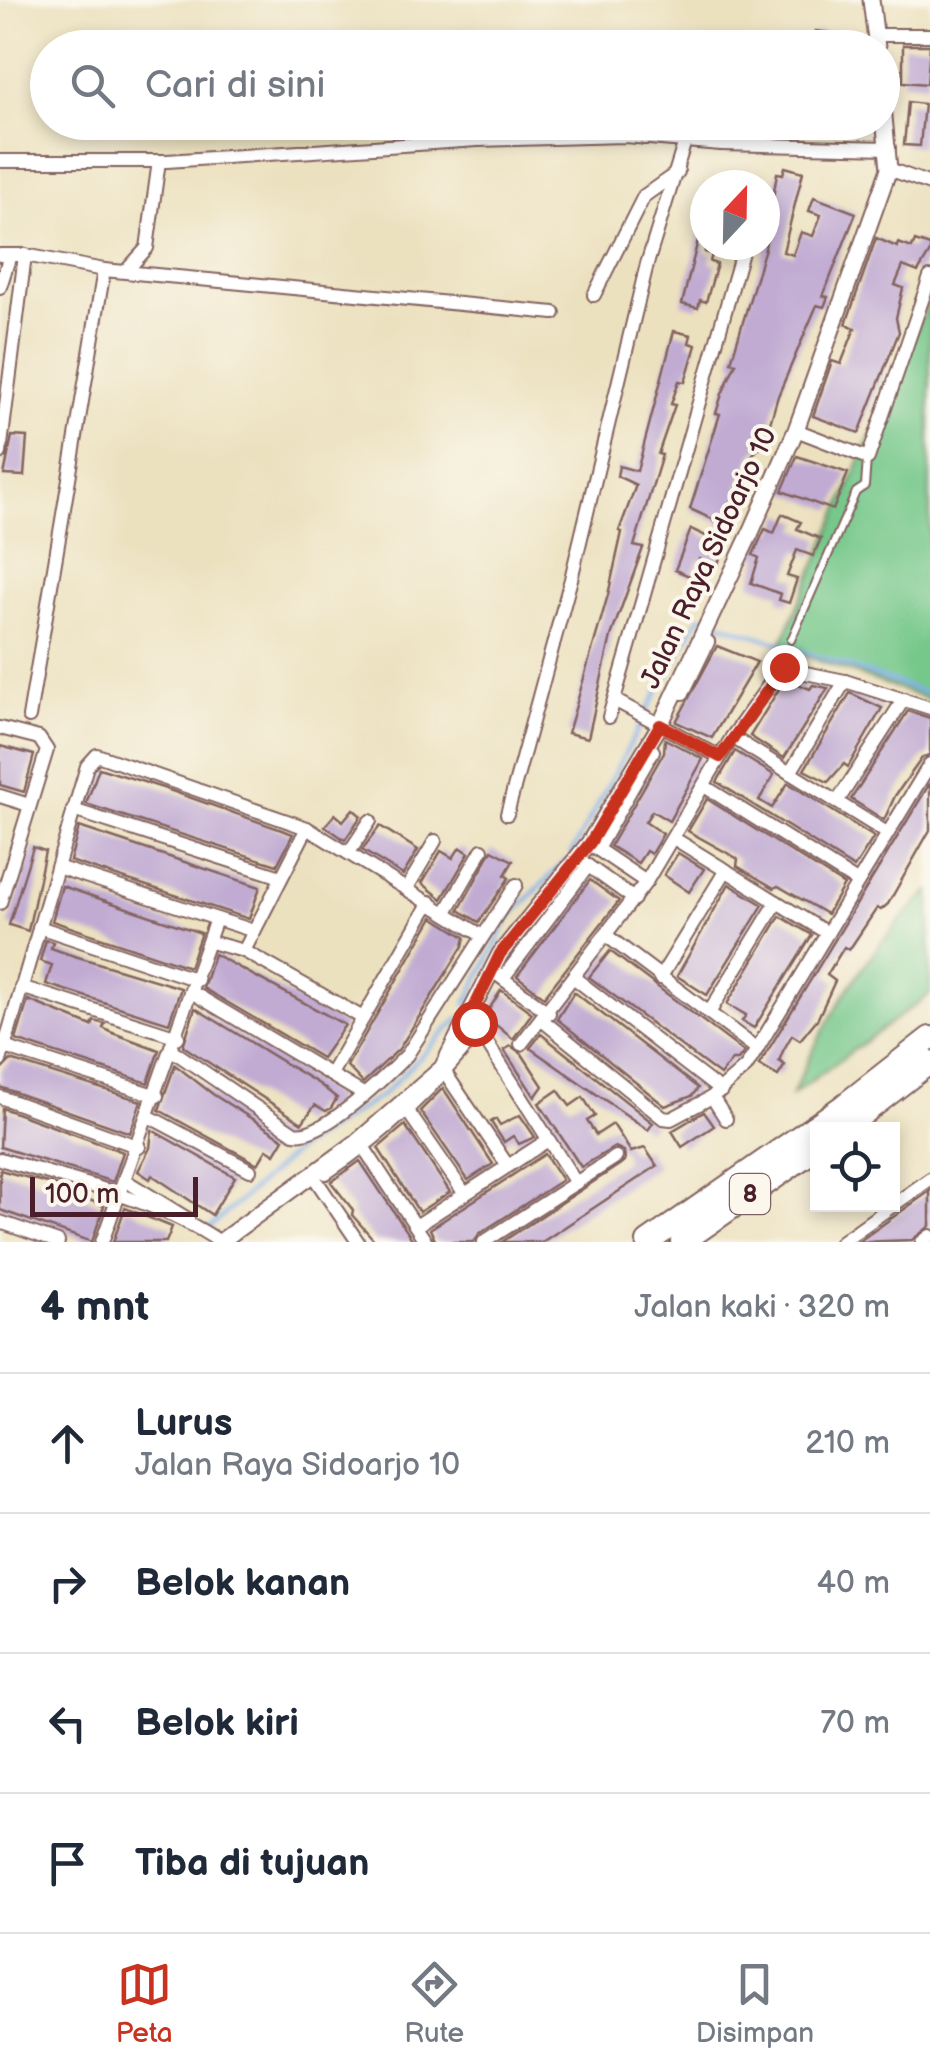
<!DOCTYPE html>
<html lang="id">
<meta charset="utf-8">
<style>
:root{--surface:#fff;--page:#f2f2f3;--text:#1f2937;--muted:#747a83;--line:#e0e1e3;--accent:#c8321e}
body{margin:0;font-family:"Balsamiq Sans",sans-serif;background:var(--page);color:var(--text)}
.controls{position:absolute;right:30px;bottom:30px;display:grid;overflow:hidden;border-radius:0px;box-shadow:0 5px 15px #0003}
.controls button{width:90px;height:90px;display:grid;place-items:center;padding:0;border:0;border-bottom:2px solid var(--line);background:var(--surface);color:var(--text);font:50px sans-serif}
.compass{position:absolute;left:690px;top:170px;width:90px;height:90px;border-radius:50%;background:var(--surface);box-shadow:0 5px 15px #0003;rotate:22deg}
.scale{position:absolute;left:30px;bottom:25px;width:168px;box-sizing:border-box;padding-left:10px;border:5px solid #4a1f2b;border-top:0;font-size:28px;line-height:35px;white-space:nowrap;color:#4a1f2b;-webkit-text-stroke:8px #fbf7ec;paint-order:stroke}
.stop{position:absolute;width:30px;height:30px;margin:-22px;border:8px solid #c8321e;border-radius:50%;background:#fff}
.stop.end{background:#c8321e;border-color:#fff;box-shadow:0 2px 10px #0008}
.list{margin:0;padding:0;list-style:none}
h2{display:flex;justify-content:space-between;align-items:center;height:130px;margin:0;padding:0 40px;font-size:42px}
h2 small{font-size:32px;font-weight:400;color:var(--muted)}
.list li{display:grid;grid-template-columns:65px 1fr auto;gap:30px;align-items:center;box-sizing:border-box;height:140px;padding:0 40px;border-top:2px solid var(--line)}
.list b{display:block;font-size:38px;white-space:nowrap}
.list p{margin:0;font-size:32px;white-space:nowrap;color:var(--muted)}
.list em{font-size:32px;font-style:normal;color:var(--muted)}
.icon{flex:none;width:55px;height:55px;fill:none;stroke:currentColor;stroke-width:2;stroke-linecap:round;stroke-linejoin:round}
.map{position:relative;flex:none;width:930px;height:1242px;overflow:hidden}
.search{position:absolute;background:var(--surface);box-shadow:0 5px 15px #0003;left:30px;right:30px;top:30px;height:110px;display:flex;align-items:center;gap:25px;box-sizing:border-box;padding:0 35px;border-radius:55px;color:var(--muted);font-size:38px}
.sheet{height:690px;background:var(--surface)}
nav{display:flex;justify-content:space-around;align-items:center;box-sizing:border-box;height:140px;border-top:2px solid var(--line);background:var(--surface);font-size:28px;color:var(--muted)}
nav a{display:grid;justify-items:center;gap:5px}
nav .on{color:var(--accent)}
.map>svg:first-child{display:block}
</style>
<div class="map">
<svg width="930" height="1242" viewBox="0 0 930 1242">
<rect width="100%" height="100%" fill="#fbf7ec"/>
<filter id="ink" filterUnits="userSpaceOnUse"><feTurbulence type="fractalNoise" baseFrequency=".01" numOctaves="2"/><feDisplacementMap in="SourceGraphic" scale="20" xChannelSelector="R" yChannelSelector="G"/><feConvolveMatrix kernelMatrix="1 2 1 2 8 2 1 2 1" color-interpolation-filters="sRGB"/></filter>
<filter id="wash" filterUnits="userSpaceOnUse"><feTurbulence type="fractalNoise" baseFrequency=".0048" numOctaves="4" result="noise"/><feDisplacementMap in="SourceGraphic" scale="40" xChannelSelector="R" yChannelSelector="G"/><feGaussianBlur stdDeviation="2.25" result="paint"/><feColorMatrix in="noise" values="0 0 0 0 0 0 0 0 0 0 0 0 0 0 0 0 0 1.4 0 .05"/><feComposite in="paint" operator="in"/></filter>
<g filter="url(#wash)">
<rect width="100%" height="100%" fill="#ece1bf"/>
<g fill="#74c78a" stroke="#5f735a" stroke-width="2.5">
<path d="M930,299V700L780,647Z"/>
<path d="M930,891V994L792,1095C823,1022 871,944 930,891Z"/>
</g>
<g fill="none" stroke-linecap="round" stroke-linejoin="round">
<g stroke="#7faee9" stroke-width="4">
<path d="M713,621L930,694"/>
<path d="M646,713L700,616L704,618"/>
<path d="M571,854L642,722"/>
<path d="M466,1004L509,918L565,861"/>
<path d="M208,1229L297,1150L382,1095L461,1017"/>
</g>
</g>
<g id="blocks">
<g fill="#c1abd3">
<path d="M816,31L852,36L850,48H813Z"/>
<path d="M903,45H930L927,84L903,82Z"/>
<path d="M908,102L924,104L920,146L904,145Z"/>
<path d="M785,167L803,172L783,252L793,255L801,232L813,236L821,215L809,211L814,197L856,213L823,296L828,297L824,307L817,305L778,396L764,444L753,454L739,487L748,490L717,566L699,559L692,577L675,570L691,529L714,540L721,523L690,509L720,414L716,413L722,394L736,363L731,362L765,248L777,173L783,174Z"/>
<path d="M702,224L705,252L712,254L710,262L717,264L706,302L700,300L698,308L682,304Z"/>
<path d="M876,238L897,247L898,243L912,248L915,241L930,246V252L918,272L903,266L895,285L903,288L896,318L899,332L859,433L813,416L832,361L841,364L855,328L846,324Z"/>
<path d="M674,331L691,335L689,343L696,345L685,382L679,381L671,404L675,405L658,454L662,455L634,546L643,548L611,636L588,738L568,733L608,595L622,532L619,531L636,485L617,476L619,466L637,471Z"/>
<path d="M12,436L27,437L24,476L4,475Z"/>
<path d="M797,456L848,473L833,510L782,491Z"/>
<path d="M782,514L801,522L797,529L821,539L813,556L797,550L787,576L797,579L789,603L779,600L781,594L751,583L759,558L753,555L765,529L774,533Z"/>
<path d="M717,646L757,662L712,738L676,722Z"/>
<path d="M785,679L810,689L813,685L828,688L784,758L750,736Z"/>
<path d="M850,693L882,708L848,767L844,764L828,782L804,770Z"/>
<path d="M908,711L930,718V754L922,758L895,796L884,820L851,799Z"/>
<path d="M665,739L703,759L669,821L652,811L645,822L663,834L651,854L646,851L638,863L610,846L664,752Z"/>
<path d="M0,746L34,755L24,792L0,785Z"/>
<path d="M735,751L774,775L759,800L772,808L788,783L874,837L854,868L717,782Z"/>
<path d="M99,768L166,789L293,834L277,865L86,804Z"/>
<path d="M930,783V830L888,904L881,910L877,908L849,950L844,947L827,975L835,981L818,1018L800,1040L792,1035L783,1051L779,1061L785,1065L778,1076L759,1065Z"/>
<path d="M707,799L844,885L827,914L778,886L774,888L737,866L738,859L688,831Z"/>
<path d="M353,809L361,816L345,840L325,826L335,814L343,821Z"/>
<path d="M380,826L418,850L403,875L362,850Z"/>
<path d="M79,827L260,887L249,919L70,861Z"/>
<path d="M33,847L45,851L28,931L9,925Z"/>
<path d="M460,847L469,853L442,899L422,883L441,851L453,858Z"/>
<path d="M492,850L513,861L505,875L509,878L479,922L459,910Z"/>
<path d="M678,853L704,869L689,892L664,875Z"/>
<path d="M590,880L619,901L544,997L517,976Z"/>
<path d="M729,884L763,905L707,995L677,976Z"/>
<path d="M62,886L201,933L189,967L52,921Z"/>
<path d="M780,916L812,935L754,1028L742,1021L746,1015L727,1004Z"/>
<path d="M433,917L465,937L463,946L399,1049L363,1083L347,1066Z"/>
<path d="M46,940L53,942L51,948L68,954L181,988L169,1023L46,984L52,965L40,961Z"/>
<path d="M610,951L744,1052L738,1060H732L720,1075L589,977Z"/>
<path d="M214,954L345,1025L322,1058L203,988Z"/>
<path d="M501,990L532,1013L513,1039L485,1016Z"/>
<path d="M574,992L698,1088L692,1096L665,1106L557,1019Z"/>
<path d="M28,1000L92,1026L94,1021L105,1024L103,1028L113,1033L159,1050L148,1083L16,1040Z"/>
<path d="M195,1008L319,1084L337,1098L331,1108L326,1111L315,1105L302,1123L183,1046Z"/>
<path d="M541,1034L653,1123L648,1130L530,1048Z"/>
<path d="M511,1046L522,1054L543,1086L535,1097L504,1050Z"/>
<path d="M11,1060L141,1101L130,1133L0,1087V1071Z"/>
<path d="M175,1065L214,1095L284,1139L275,1154L267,1149L258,1164L159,1110Z"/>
<path d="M443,1088L493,1164L468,1180L420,1111Z"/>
<path d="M558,1090L570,1106L583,1097L595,1116L587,1121L596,1135L613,1124L631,1152L645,1148L657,1166L542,1242H502L625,1161L624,1151L615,1147L581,1167L539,1103Z"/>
<path d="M2,1108L123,1152L113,1182L0,1147Z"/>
<path d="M704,1112L714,1126L682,1147L672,1131Z"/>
<path d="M520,1115L535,1137L519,1144L513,1136L504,1142L491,1122L496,1119L500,1125Z"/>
<path d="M405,1125L450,1192L419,1212L378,1148Z"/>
<path d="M152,1130L235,1177L212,1215L152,1175L150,1179L138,1171L150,1148Z"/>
<path d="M545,1154L562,1180L479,1234L474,1242H436L430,1229Z"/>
<path d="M360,1161L414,1242H376L352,1215L353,1210L331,1182Z"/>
<path d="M0,1170L83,1193L82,1197L104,1206L92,1242L0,1210Z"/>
<path d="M930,1191V1226L912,1240L858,1242Z"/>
<path d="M125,1208L172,1227L166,1242H113Z"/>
</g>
</g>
</g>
<g filter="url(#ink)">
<use href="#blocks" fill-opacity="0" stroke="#83635f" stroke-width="2.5"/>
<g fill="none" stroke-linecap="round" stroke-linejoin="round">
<g stroke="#83635f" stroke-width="10">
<path id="service" d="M791,640L856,492L865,486L867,459"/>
</g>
<g stroke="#83635f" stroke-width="16">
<g id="minor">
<path d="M876,35H930"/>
<path d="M674,48L676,41"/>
<path d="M644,138L649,122"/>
<path d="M0,161H167L477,140L625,136L721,144L889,148"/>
<path d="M889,169L930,184"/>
<path d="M0,255H25L104,270L554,313"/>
<path d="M127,270L147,248L159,161"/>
<path d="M0,287L10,255"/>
<path d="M594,295L644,196L678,172"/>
<path d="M796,430L868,458L930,277"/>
<path d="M0,453L25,255"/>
<path d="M683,693L708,642L702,637"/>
<path d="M614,700L720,757"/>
<path d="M29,717L104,270"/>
<path d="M609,717L744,245"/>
<path d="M0,728L39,738L47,750L0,903"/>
<path d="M732,737L887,833"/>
<path d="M790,773L845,681"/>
<path d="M704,786L857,882"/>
<path d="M0,796L29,805"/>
<path d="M837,802L904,699"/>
<path d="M73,810L281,877"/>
<path d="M507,814L571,579L647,264L685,141"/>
<path d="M675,839L827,933"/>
<path d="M591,845L646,882"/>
<path d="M597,849L653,751"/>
<path d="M350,851L370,821"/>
<path d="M584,863L634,899"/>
<path d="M57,867L254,931"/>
<path d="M407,888L435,841"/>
<path d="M446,912L482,850"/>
<path d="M39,927L197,980"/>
<path d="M607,936L757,1049"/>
<path d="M210,942L244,951L363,1018"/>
<path d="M244,951L307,828"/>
<path d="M498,975L549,1013"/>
<path d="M573,977L721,1091"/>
<path d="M503,978L588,866"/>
<path d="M660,978L726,870"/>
<path d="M21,987L178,1037"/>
<path d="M193,993L363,1094"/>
<path d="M709,1013L777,902"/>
<path d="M470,1016L576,1183"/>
<path d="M542,1020L663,1118L671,1119L712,1097L746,1067L930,764"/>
<path d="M521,1044L646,882L732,737L781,668L845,681L930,708"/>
<path d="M4,1047L157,1096"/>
<path d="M173,1051L294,1133C321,1140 387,1075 407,1055L516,885"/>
<path d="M0,1061L87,766L97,755L307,828L481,935"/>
<path d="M331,1074L430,902"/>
<path d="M446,1074L508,1166"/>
<path d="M0,1097L139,1147"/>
<path d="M712,1097L726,1119"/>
<path d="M404,1106L465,1194"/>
<path d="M150,1117L250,1170"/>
<path d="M364,1148L426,1242"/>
<path d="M0,1159C72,1181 158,1199 220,1242"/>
<path d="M326,1173C386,1133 436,1087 479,1030"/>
<path d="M312,1174L358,1242"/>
<path d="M126,1181L188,1219"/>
<path d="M0,1222L58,1242"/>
<path d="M416,1226L548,1140"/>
<path d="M102,1242L216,919"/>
<path d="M484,1242L616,1157"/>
<path d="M841,1242L930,1179"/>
<path d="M922,1242L930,1236"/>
</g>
</g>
<g stroke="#83635f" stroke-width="19">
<g id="tertiary">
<path d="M871,0L877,48"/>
<path d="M220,1242L357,1142L442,1068L500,954L589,843L660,725L752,530L796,430L878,200L889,169L882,96"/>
</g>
</g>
<g stroke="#83635f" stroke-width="26">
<g id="motorway">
<path d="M842,1130L930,1062"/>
<path d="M648,1242L842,1107L930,1038"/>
<path d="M682,1242L818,1147"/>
</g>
</g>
<use href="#service" stroke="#fff" stroke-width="6"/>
<use href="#minor" stroke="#fff" stroke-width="12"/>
<use href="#tertiary" stroke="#fff" stroke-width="15"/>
<use href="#motorway" stroke="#fff" stroke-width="22"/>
</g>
</g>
<g fill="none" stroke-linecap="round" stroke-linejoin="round" filter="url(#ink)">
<path stroke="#c8321e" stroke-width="12" d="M474,1023L470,1016L500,954L590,843L660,725L720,757L784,667"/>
</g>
<g text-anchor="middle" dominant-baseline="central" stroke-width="8" stroke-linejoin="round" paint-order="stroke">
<rect fill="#fbf7ec" stroke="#7f6065" stroke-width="2.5" x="730" y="1174" width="40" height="40" rx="8"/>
<g font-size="25" font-weight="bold" fill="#4a1f2b">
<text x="750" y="1194">8</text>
</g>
<g font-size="28" fill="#4a1f2b" stroke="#fbf7ec">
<text transform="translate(709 558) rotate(-65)">Jalan Raya Sidoarjo 10</text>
</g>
</g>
</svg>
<div class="controls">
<button><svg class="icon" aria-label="locate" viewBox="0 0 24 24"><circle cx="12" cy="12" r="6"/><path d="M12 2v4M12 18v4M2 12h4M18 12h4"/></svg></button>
</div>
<svg class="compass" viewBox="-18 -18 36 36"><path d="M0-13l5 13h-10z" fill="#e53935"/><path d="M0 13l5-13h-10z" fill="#747a83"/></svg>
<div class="scale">100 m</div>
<div class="stop" style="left:474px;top:1023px"></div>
<div class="stop end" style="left:784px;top:667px"></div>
<div class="search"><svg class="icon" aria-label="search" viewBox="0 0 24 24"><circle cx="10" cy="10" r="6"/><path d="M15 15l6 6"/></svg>Cari di sini</div>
</div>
<section class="sheet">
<h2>4 mnt<small>Jalan kaki · 320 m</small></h2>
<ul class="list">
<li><svg class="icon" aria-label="ahead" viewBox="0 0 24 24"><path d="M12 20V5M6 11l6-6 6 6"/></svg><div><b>Lurus</b><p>Jalan Raya Sidoarjo 10</p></div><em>210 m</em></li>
<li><svg class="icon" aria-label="right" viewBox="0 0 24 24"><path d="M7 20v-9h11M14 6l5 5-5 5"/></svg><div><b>Belok kanan</b></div><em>40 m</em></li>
<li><svg class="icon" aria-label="left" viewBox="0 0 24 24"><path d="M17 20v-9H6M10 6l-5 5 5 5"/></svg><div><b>Belok kiri</b></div><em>70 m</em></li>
<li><svg class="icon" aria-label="arrive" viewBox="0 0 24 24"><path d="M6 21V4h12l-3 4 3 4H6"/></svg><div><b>Tiba di tujuan</b></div></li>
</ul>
</section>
<nav>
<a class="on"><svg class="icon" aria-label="map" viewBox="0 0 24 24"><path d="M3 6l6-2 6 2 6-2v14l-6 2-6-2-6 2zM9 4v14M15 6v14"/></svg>Peta</a>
<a><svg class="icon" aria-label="directions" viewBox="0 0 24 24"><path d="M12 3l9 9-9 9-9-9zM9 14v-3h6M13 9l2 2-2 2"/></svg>Rute</a>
<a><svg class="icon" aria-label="saved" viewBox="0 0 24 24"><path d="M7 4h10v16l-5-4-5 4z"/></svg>Disimpan</a>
</nav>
